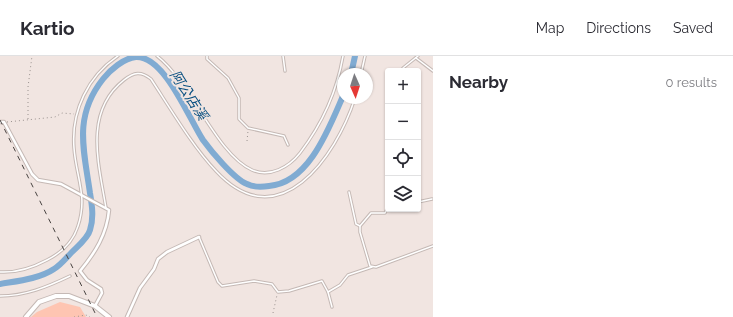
<!DOCTYPE html>
<meta charset="utf-8">
<style>
:root{--surface:#fff;--page:#f7f7f7;--text:#2b2b33;--muted:#7c7c81;--line:#e1e1e2}
body{margin:0;font-family:Raleway,"Noto Sans TC",sans-serif;background:var(--page);color:var(--text)}
.controls{position:absolute;right:12px;top:12px;display:grid;overflow:hidden;border-radius:4px;box-shadow:0 1px 3px #0004}
.controls button{width:36px;height:36px;display:grid;place-items:center;padding:0;border:0;border-bottom:1px solid var(--line);background:var(--surface);color:var(--text);font:20px sans-serif}
.compass{position:absolute;left:337px;top:12px;width:36px;height:36px;border-radius:50%;background:var(--surface);box-shadow:0 1px 3px #0004;rotate:177deg}
.list{margin:0;padding:0;list-style:none}
h2{display:flex;justify-content:space-between;align-items:center;height:52px;margin:0;padding:0 16px;font-size:17px}
h2 small{font-size:13px;font-weight:400;color:var(--muted)}
.icon{flex:none;width:22px;height:22px;fill:none;stroke:currentColor;stroke-width:2;stroke-linecap:round;stroke-linejoin:round}
.map{position:relative;flex:none;width:433px;height:261px;overflow:hidden}
header{display:flex;align-items:center;gap:24px;box-sizing:border-box;height:56px;padding:0 20px;background:var(--surface);border-bottom:1px solid var(--line)}
header strong{font-size:19px}
nav{display:flex;gap:22px;margin-inline-start:auto;font-size:14px}
main{display:flex}
aside{flex:1;background:var(--surface)}
.map>svg:first-child{display:block}
</style>
<header>
<strong>Kartio</strong>
<nav><a>Map</a><a>Directions</a><a>Saved</a></nav>
</header>
<main>
<div class="map">
<svg width="433" height="261" viewBox="0 0 433 261">
<rect width="100%" height="100%" fill="#f1e5e1"/>
<path fill="#fec5b2" d="M60,246L80,251L86,261H31L37,256Z"/>
<g fill="none" stroke-linecap="round" stroke-linejoin="round">
<g stroke="#80abd2" stroke-width="6">
<path d="M351,18L355,0"/>
<path d="M0,228C17,225 39,223 54,213C61,209 67,201 72,196C78,190 88,182 90,174C94,162 92,149 90,137C84,94 73,61 103,23C110,14 124,2 136,1C165,0 189,63 203,84C211,95 234,123 247,128C253,131 263,131 269,130C309,127 329,72 343,40"/>
</g>
<g stroke="#c5b9b5" stroke-width="3.5">
<g id="lane">
<path d="M157,0C191,26 216,98 252,114C270,122 289,111 300,97C322,68 337,35 343,0"/>
<path d="M207,0V3L228,22L239,42V63L248,72L284,80L288,89"/>
<path d="M283,0L285,15"/>
<path d="M416,2L433,15"/>
<path d="M403,12L418,0"/>
<path d="M361,18L365,0"/>
<path d="M349,136L356,168L360,170"/>
<path d="M418,146L432,143"/>
<path d="M388,151L385,157H371L360,170V176L370,210L376,211L433,190"/>
<path d="M106,152C99,109 83,56 124,24C134,16 141,15 151,23C170,52 193,91 216,115C279,183 336,101 355,42"/>
<path d="M199,181L218,226L222,230L254,225L272,228L278,236L289,235L322,225L328,236L340,229L348,219L372,211"/>
<path d="M0,216C17,217 32,212 47,204C63,196 73,186 78,170C88,140 76,121 74,92C71,55 88,20 118,0"/>
<path d="M328,236L332,251"/>
<path d="M0,240C25,240 47,231 70,220"/>
</g>
</g>
<g stroke="#c5b9b5" stroke-width="4.5">
<g id="street">
<path d="M0,66H4L32,118L38,124L61,128L109,154C107,178 95,197 80,215L87,224L101,233L102,237L95,250"/>
<path d="M127,261L140,232L154,213L158,203L167,196L199,181"/>
</g>
</g>
<g stroke="#c5b9b5" stroke-width="6">
<path id="secondary" d="M26,261L39,246L56,240H69L95,250L109,261"/>
</g>
<g stroke="#9a928f" stroke-width="1" stroke-dasharray="1 3" stroke-linecap="butt">
<path d="M28,63V31L32,0"/>
<path d="M7,66L55,61L62,57L74,58"/>
<path d="M247,85L248,75"/>
<path d="M273,257L277,239"/>
<path d="M74,261L86,259L90,261"/>
</g>
<use href="#lane" stroke="#fff" stroke-width="1.5"/>
<use href="#street" stroke="#fff" stroke-width="2.5"/>
<use href="#secondary" stroke="#fff" stroke-width="4"/>
<path stroke="#484341" stroke-width="1" stroke-dasharray="5 5" stroke-linecap="butt" d="M0,64L97,261"/>
</g>
<g text-anchor="middle" dominant-baseline="central" stroke-width="4" stroke-linejoin="round" paint-order="stroke">
<g font-size="14" font-style="italic" fill="#084f80" stroke="#f1e5e1">
<text transform="translate(189 39) rotate(57)">阿公店溪</text>
</g>
</g>
</svg>
<div class="controls">
<button>+</button>
<button>−</button>
<button><svg class="icon" aria-label="locate" viewBox="0 0 24 24"><circle cx="12" cy="12" r="6"/><path d="M12 2v4M12 18v4M2 12h4M18 12h4"/></svg></button>
<button><svg class="icon" aria-label="layers" viewBox="0 0 24 24"><path d="M12 4l9 5-9 5-9-5zM3 14l9 5 9-5"/></svg></button>
</div>
<svg class="compass" viewBox="-18 -18 36 36"><path d="M0-13l5 13h-10z" fill="#e53935"/><path d="M0 13l5-13h-10z" fill="#7c7c81"/></svg>
</div>
<aside>
<h2>Nearby<small>0 results</small></h2>
<ul class="list">
</ul>
</aside>
</main>
